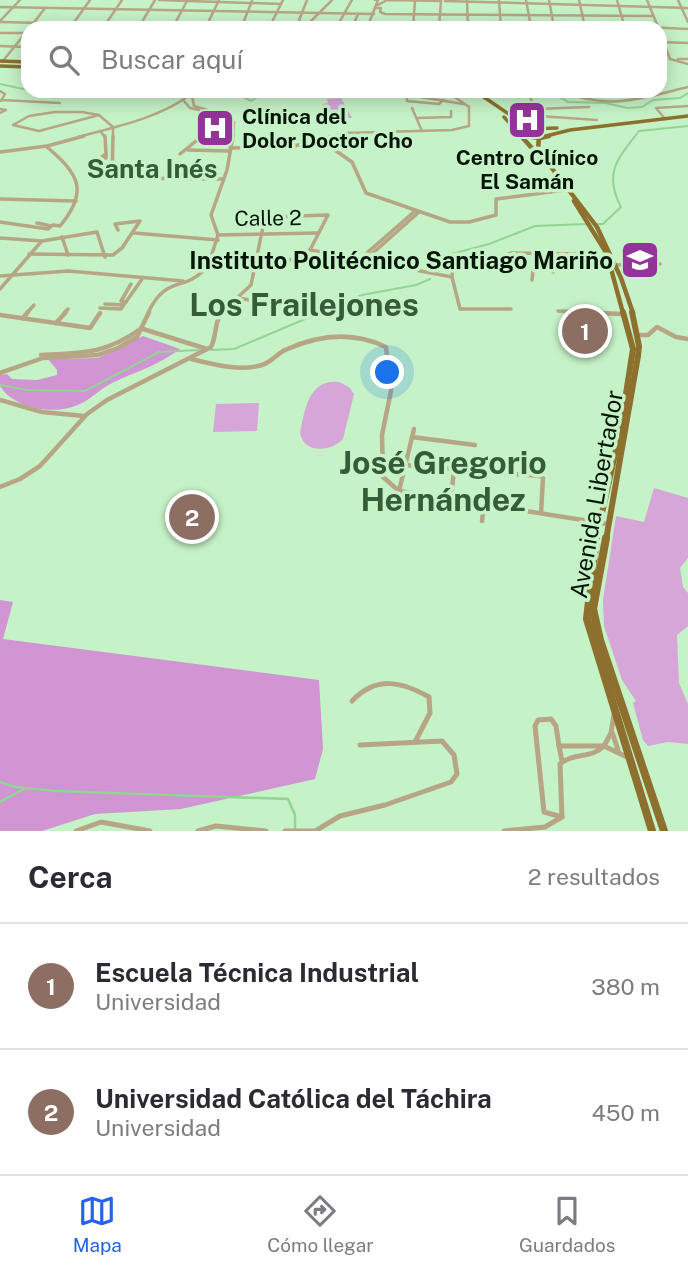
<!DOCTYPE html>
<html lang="es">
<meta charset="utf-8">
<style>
:root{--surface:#fff;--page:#f7f7f7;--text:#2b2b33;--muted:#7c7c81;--line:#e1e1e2;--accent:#2563eb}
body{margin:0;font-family:"Public Sans",sans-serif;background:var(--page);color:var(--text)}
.you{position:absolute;left:388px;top:373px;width:24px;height:24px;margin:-18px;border:5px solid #fff;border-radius:50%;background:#1a73e8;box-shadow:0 0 0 10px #1a73e833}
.badge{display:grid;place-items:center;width:46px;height:46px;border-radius:50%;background:var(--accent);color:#fff;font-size:23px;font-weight:700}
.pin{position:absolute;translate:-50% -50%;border:4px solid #fff;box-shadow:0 2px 7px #0006}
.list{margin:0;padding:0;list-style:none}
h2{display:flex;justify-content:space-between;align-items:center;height:91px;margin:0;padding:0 28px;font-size:30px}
h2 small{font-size:23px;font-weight:400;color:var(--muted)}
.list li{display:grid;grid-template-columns:46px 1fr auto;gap:21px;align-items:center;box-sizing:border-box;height:126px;padding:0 28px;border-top:2px solid var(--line)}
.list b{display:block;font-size:26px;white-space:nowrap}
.list p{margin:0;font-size:23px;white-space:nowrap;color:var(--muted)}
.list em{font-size:23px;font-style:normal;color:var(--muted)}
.icon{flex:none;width:38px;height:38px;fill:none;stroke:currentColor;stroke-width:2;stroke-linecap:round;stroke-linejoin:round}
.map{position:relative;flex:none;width:688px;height:831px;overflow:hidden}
.search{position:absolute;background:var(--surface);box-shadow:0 4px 18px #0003;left:21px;right:21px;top:21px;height:77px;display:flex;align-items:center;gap:18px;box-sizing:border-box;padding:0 24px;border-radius:21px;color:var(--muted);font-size:26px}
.sheet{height:343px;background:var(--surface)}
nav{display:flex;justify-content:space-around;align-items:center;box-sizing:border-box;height:98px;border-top:2px solid var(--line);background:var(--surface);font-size:19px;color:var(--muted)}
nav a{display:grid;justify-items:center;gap:4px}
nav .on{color:var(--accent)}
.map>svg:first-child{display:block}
</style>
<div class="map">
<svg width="688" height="831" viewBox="0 0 688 831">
<rect width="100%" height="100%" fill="#c6f2c7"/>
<g fill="#d6a6d8">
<path d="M341,98L352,118H338L336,114L337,122H323L322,104L328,103L327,99Z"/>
<path d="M339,382L349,387L354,394L343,439C331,452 304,454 300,433C305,410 308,379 339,382Z"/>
<path d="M259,403L257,431L213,432L216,404Z"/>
<path d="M654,488L688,498V558L680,568L683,587L688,593V626L677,635L679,683L688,704V744L668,742L648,746L643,740L633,703L636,701L622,680L604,626L603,600L616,516L644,522Z"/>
</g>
<g fill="#d095d2">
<path d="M143,336L180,349C159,365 135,372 112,383C100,389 91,399 80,404C56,416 14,409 0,386V375L7,374L12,379L37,380L57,375V370L48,359L98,358Z"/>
<path d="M0,600L13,602L3,639L319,680L323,749L315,779L181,809L95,814L42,831H0Z"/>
</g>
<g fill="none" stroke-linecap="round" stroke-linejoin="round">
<g stroke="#93d496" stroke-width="2">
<path d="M0,84L28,90"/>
<path d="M220,91L238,94L251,101L267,91"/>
<path d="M295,91H300"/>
<path d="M551,91L568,102L606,103L627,108L642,107L653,100L680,98L688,93"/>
<path d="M598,224H603L621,207C603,173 618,158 639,131L688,126"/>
<path d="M439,271L448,255L489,244L535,226L588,224"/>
<path d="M211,350L234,349L362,295L416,285L430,279"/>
<path d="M0,385L28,390L85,391L159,352L199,350"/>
</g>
<g stroke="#93d496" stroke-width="2.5">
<path d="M0,782L15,787L56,791L288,799L295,815V828"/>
<path d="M0,802L24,789"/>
</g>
<g stroke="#b6a685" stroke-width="2.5">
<path d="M159,0L281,4"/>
<path d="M526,0L531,27"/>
<path d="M549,0L554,27"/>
<path d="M579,0L585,27"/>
<path d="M617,0L625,28"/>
<path d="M647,0L658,27"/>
<path d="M678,0L688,22"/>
<path d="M445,1L688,8"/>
<path d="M467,1L468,27"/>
<path d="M499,1L501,27"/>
<path d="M378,5L387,0L441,1"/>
<path d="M0,7L374,14"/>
<path d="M376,8H381L380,12L385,14L653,16"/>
<path d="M0,21L20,0"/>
<path d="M355,21L358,14"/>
<path d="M0,22L247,28"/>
<path d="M32,25L45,8"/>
<path d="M624,26L688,29"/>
<path d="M139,27L155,0"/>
<path d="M173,27L187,1"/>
<path d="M206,27L219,0"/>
<path d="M439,27L441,1"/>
<path d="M70,28L90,0"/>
<path d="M103,28L122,0"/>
<path d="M241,28L252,1"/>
<path d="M269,28L283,0"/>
<path d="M296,28L307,0"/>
<path d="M304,28L332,0"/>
<path d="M336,28L352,0"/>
<path d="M367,28L378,0H375"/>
<path d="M407,28L609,26"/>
<path d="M413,28L415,1"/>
<path d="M0,33H27"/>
<path d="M660,33L670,59L688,64"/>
<path d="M660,42L688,43"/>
<path d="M0,46L28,47"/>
<path d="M678,59H688"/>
<path d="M2,62L28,30"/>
<path d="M0,91L5,94L1,101"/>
<path d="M191,91L194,106L229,116L234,122L233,137"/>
<path d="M385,91L463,104"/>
<path d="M527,91L539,116L536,128"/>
<path d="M563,91C608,111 643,98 688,87"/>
<path d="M407,96V101L439,104L443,100"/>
<path d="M1,100L60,103"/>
<path d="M184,101L190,108L199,110"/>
<path d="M412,108L422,131"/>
<path d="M0,109L6,110L0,113"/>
<path d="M536,109L589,107"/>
<path d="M55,112H82L99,115L39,131L13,125L29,116Z"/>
<path d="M99,115L113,127V137"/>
<path d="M224,116L229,121L230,135"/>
<path d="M539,116L597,120"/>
<path d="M418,118L451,117V111"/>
<path d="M665,119L656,108L688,106"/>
<path d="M100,131L105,137"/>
<path d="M78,137C115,127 160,118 191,94"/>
<path d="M328,137L346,133L452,130L469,126V107L446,91"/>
</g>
<g stroke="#b6a685" stroke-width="3.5">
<path d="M105,136L106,154"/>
<path d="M113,136L112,178L223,179"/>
<path d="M319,139L352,162L366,193L450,222H469L496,215V199L566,190"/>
<path d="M230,148L290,147L335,136"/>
<path d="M188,150L229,151"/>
<path d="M0,152L47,146L84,136"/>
<path d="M106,154V158L99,159Z"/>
<path d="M180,154L196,141L231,138"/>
<path d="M176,179L177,167"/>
<path d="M0,199L76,201"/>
<path d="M241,214L259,213L265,217L328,215L310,250"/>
<path d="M0,222L48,229L53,225L60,226C89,191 79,174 47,147"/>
<path d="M37,223L51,226"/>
<path d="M134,233L218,240"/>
<path d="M218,235L318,233"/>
<path d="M62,237L68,255"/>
<path d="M0,238L42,241L97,232L105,257"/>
<path d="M550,253L553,272"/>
<path d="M29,254L113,255L122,248L140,221L115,224L118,230"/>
<path d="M360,259L415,211"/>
<path d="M365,260L419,212"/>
<path d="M209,261L255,265L284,263L310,250L452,277"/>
<path d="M612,265L660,264"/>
<path d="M0,276L68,271L183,281"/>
<path d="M532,280L535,253"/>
<path d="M0,289L41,242"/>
<path d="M239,298L254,301"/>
<path d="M125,302L121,301L131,284"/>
<path d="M105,304L123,305"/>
<path d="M100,308L121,309L142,279"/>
<path d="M511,309H460L452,277L453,262H479L512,253L587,254"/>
<path d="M558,311L608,313"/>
<path d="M27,313L34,305"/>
<path d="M64,313L68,309"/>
<path d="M148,313C165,276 183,291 203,271C211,262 214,246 218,235L211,215L227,170L233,136"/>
<path d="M221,313L251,285L265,217"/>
</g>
<g stroke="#b6a685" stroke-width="4.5">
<path d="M570,312L623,314"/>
<path d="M0,315L90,328L100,313"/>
<path d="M23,318L28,312"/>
<path d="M56,323L66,312"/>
<path d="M143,329L207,349"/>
<path d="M637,335H648L657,327L676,337L688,339"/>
<path d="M41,355C85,353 105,354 142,328"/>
<path d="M191,359C213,364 239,372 262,365C271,362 277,354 285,350C318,335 353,331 386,347L391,391L382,435L383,477L399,491L608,524"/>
<path d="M0,373L43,358L98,355L118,348L137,337L149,312"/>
<path d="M0,400L42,412L84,416"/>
<path d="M412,437L475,445"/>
<path d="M405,465L540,476L543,478L541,513"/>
<path d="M0,487L20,479L40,466L87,414L107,400L211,347C217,336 214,320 223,312"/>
<path d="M399,491L414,429"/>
<path d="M451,499L454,469"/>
<path d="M482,521L484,504"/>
</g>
<g stroke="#b6a685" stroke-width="5">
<path d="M352,701C376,676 401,681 429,697L430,713L416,740"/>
<path d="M551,719L556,726L559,746H604C591,759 574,752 560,764L562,817L544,812L535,726L538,720Z"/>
<path d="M612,732L618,750"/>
<path d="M559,746L562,761"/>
<path d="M604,746L627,757"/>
<path d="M604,746L611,733L614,714"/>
<path d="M317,830L340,816L385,805L451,782L457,774L454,755L442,741L360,745"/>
<path d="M76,831L101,822L150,831"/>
<path d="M198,831L216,826L266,831"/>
<path d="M285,831H318"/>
<path d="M504,831L545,827L562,817"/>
</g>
<g stroke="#8d702d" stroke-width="3.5">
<path d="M0,61L28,62"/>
<path d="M0,66L28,67"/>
<path d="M475,91L519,121L536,128L540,137"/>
<path d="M504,117L522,137"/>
<path d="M521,135L536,137"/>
<path d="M521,135L529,129L557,128"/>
<path d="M542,137L570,130L688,116"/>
</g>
<g stroke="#8d702d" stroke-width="4.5">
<path d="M521,136L539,156"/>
<path d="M525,136L540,138L549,136"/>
<path d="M539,136L538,150L597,227L621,278L633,313"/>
<path d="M574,201L607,254L623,313"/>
</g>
<g stroke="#8d702d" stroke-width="6">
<path d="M596,540L620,432L633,349L623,312"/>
<path d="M606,540L638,356L639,346L632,312"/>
</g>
<g stroke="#8d702d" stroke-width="8">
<path d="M596,538L587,619L652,831"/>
<path d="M606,538L593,609L600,640L664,831"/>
</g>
</g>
<defs>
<g id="hospital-square" transform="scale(2.0125)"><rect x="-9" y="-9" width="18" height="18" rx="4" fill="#94339a" stroke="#c6f2c7"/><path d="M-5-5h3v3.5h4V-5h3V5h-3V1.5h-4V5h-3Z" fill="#fff"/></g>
<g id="university-square" transform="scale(2.0125)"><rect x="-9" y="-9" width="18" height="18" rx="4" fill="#94339a" stroke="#c6f2c7"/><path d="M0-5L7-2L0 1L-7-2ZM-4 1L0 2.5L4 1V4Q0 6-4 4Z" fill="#fff"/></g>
</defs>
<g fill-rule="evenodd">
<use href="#hospital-square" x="527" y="120"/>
<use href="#hospital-square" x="215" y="128"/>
<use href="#university-square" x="640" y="260"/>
</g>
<g text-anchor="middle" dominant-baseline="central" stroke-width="7" stroke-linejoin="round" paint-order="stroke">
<g font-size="21" font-weight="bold" fill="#061507" stroke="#c6f2c7" text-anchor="start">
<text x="242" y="116">Clínica del<tspan x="242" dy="24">Dolor Doctor Cho</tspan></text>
<text x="527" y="157" text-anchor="middle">Centro Clínico<tspan x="527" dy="24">El Samán</tspan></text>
</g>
<g font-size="21" fill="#061507" stroke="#c6f2c7">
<text transform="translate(268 218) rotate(-1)">Calle 2</text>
</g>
<g font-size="24" font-weight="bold" fill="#061507" stroke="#c6f2c7" text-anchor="end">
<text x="613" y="260">Instituto Politécnico Santiago Mariño</text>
</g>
<g font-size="24" fill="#061507" stroke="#c6f2c7">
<text transform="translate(596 494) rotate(-80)">Avenida Libertador</text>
</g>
<g font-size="26" font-weight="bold" fill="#355b37" stroke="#c6f2c7">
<text x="152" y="168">Santa Inés</text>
</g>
<g font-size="32" font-weight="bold" fill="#355b37" stroke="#c6f2c7">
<text x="304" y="304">Los Frailejones</text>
<text x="443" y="462">José Gregorio<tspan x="443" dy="37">Hernández</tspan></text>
</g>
</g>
</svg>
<div class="you"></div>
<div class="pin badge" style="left:585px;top:331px;background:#8d6e63">1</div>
<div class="pin badge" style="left:192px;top:517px;background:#8d6e63">2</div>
<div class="search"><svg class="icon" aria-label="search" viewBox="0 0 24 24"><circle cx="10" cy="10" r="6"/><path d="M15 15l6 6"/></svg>Buscar aquí</div>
</div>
<section class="sheet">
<h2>Cerca<small>2 resultados</small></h2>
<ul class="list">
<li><span class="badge" style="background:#8d6e63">1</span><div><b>Escuela Técnica Industrial</b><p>Universidad</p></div><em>380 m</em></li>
<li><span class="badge" style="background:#8d6e63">2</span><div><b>Universidad Católica del Táchira</b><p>Universidad</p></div><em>450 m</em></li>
</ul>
</section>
<nav>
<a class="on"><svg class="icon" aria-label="map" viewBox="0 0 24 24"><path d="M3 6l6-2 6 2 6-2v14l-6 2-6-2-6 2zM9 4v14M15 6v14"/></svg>Mapa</a>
<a><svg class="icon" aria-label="directions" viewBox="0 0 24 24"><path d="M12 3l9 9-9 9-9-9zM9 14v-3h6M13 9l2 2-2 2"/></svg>Cómo llegar</a>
<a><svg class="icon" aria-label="saved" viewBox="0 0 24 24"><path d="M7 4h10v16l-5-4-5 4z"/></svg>Guardados</a>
</nav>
